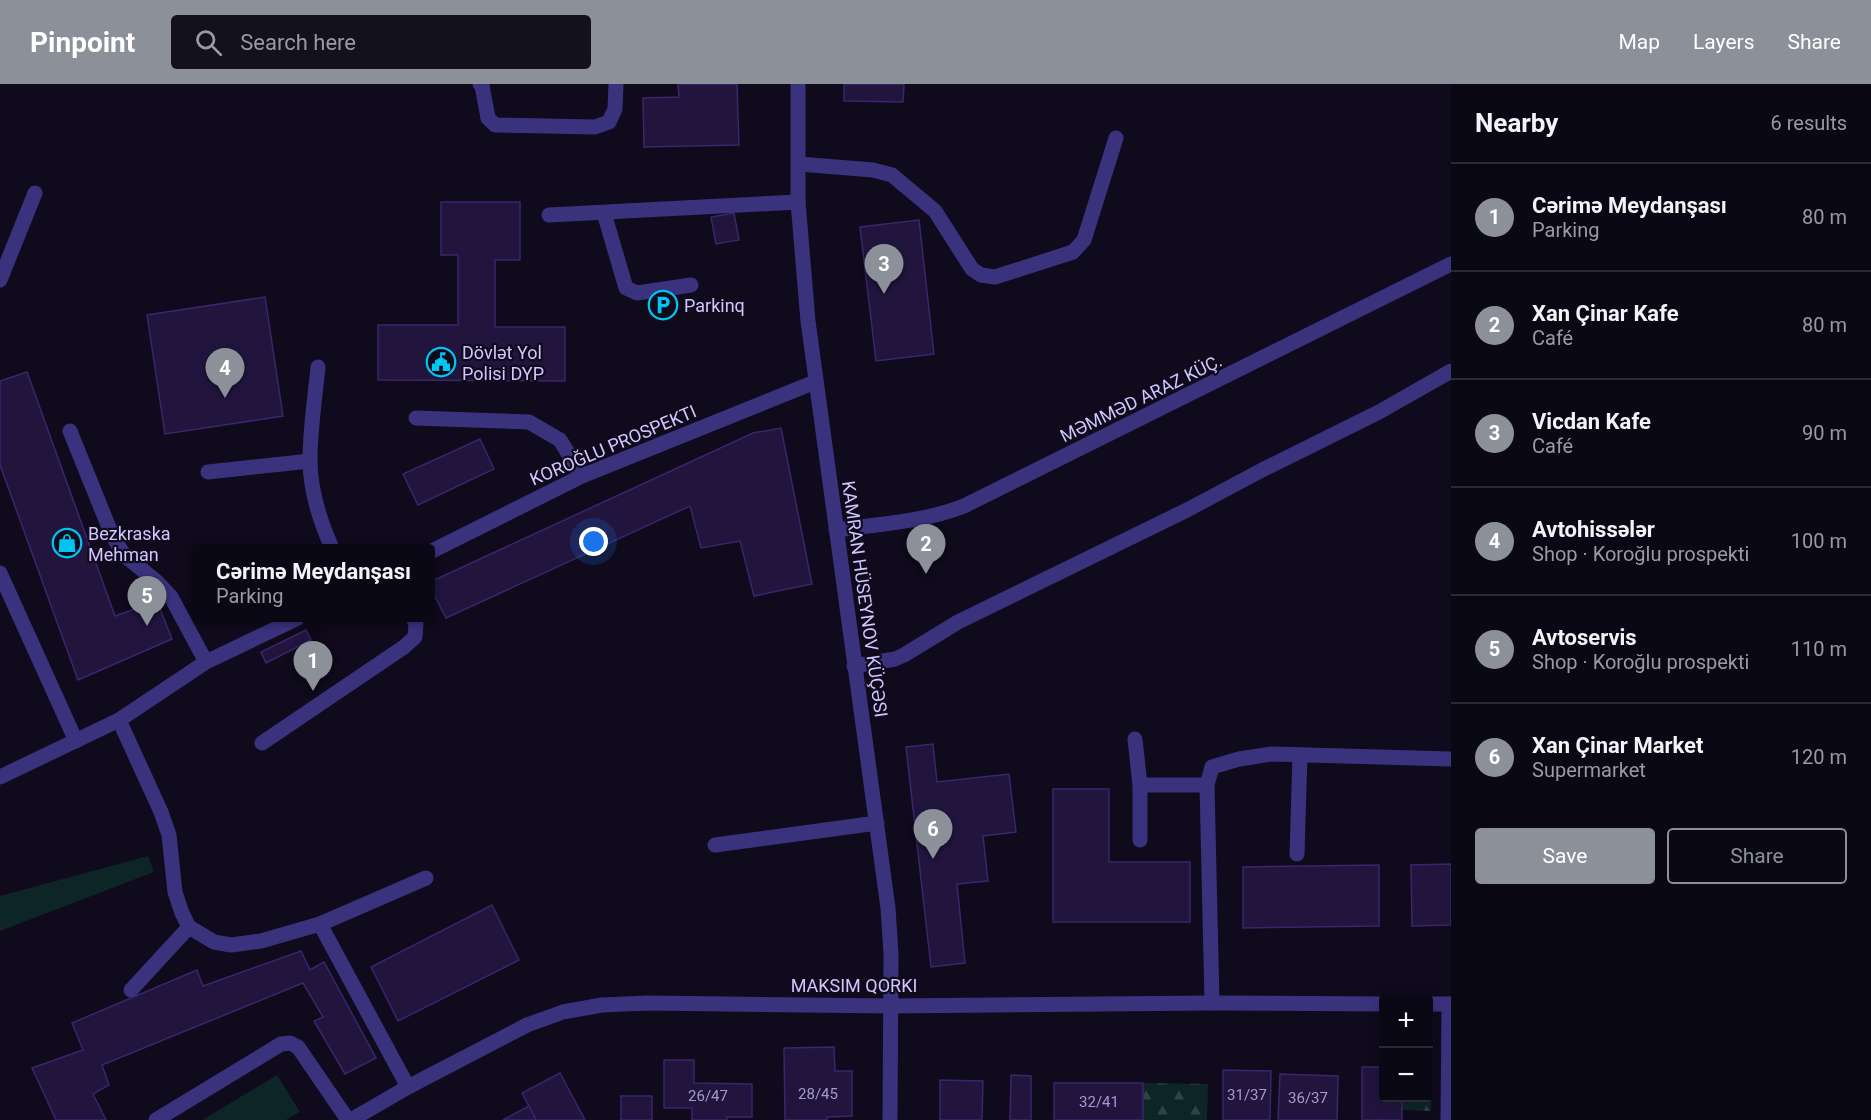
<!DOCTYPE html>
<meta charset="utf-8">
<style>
:root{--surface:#0b0815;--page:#14111e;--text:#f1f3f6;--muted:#9a9aa0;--line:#2b2934;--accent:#8c9099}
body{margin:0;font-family:Roboto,sans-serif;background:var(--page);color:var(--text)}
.controls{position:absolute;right:18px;bottom:18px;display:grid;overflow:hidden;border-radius:6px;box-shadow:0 3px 15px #0003}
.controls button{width:54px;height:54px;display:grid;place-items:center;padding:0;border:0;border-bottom:2px solid var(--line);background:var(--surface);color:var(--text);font:30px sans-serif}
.you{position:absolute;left:594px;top:458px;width:21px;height:21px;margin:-15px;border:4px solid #fff;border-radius:50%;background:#1a73e8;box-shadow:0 0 0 9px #1a73e833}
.badge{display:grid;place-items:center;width:39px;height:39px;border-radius:50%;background:var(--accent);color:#fff;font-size:20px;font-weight:700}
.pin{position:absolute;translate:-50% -50px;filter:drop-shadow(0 2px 3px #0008)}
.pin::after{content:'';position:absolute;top:32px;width:21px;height:18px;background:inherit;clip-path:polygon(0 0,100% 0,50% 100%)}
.popup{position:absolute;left:192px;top:460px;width:243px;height:78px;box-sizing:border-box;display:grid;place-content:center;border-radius:6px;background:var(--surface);filter:drop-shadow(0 2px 4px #0005);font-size:20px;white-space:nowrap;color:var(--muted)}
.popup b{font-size:22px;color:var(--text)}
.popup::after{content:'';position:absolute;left:50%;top:100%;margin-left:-12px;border:12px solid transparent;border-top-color:var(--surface)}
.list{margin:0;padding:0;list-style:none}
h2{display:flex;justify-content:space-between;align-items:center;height:78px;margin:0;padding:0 24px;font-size:26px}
h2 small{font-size:20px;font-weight:400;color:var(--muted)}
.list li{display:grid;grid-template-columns:39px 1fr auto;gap:18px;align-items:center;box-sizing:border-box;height:108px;padding:0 24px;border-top:2px solid var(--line)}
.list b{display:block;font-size:22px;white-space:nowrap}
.list p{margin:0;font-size:20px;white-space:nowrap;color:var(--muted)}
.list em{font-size:20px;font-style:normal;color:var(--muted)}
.actions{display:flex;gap:12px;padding:18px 24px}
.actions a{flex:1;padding:14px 0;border:2px solid var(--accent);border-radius:6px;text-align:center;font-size:21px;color:var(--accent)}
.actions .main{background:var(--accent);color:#fff}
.icon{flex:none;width:33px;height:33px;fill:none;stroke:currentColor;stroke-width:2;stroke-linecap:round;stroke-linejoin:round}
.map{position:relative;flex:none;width:1451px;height:1036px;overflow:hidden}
header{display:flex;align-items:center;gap:36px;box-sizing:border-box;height:84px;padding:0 30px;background:var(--accent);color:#fff}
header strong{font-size:28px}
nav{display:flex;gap:33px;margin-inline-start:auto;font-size:21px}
.search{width:420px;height:54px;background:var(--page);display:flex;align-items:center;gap:15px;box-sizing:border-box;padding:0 21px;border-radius:6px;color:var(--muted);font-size:22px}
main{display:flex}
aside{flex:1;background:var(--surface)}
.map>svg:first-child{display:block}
</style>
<header>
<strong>Pinpoint</strong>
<div class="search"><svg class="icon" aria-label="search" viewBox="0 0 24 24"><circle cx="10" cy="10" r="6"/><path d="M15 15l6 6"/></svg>Search here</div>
<nav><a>Map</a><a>Layers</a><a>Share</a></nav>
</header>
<main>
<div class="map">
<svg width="1451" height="1036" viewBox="0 0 1451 1036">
<defs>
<pattern id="forest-firs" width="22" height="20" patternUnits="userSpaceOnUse" patternTransform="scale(1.5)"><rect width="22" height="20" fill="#0d2527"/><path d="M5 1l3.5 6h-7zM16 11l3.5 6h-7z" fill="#2f4347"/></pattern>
</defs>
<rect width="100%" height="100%" fill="#0f0a1c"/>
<g fill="#0d2527">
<path d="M148,772L154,788L0,847V812Z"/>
<path d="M277,991L300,1028L286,1036H202Z"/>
</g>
<g fill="url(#forest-firs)">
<path d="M1429,973H1432L1431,1027L1402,1026V1014H1428Z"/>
<path d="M1143,999L1208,1000L1207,1036H1143Z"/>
</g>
<g fill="#21153e" stroke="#39266c" stroke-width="1.5">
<path d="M678,0H737L739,61L644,63L643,14L679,13Z"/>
<path d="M844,0H904L903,18L844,17Z"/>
<path d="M441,118H520V176H495V243H565V297L378,296V241H458V171H441Z"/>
<path d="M734,129L739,156L716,160L711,133Z"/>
<path d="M919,136L934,270L876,277L860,143Z"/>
<path d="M265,213L283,332L165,350L147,231Z"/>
<path d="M27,288L115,532L157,517L172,555L78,596L0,381V297Z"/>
<path d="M781,344L812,500L754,512L740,457L701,464L690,422L446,534L430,503V498L753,349Z"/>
<path d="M480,355L494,385L418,421L403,390Z"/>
<path d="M306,546L311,556L266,579L261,568Z"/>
<path d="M933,660L937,698L1009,690L1016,748L983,752L988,797L957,800L965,879L931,883L906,663Z"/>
<path d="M1053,705H1109V778H1190V838H1053Z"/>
<path d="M1451,780V841L1412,842L1411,781Z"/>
<path d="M1379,781V842L1243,844V783Z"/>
<path d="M492,821L519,876L398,937L371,883Z"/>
<path d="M301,867L310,886L324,878L376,974L345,990L314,937L323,933L303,899L102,981L109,1001L93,1010L106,1036H56L32,984L83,966L72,939L197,886L203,902Z"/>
<path d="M834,963L835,987H852V1032L827,1033V1036H785L784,964Z"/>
<path d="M664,976H694V999L752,1000V1033H727V1036H692V1024H664Z"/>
<path d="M1362,983H1384V1014H1402V1036H1362Z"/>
<path d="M1223,986L1271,987L1270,1036H1223Z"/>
<path d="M560,989L585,1036H536L522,1009Z"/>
<path d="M1280,990L1338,992L1337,1036H1278Z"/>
<path d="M1011,991L1031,992V1036H1010Z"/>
<path d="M940,996L983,997L982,1036H940Z"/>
<rect x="1054" y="999" width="89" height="37"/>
<rect x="621" y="1012" width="31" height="24"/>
<path d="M529,1022L536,1036H503Z"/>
</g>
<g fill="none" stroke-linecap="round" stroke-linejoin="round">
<g stroke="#3b327e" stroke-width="15">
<path d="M480,0L482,2L488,34L495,41L595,43L609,38L615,25L616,0"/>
<path d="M798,0V118L808,237L888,824L891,870L890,1036"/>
<path d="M799,80L873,86L892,91L935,127L972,185L981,191L995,193L1073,168L1084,156L1116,54"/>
<path d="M604,129L626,204L637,209L691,201"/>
<path d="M549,131L798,118"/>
<path d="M0,196L35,109"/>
<path d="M318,283C315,314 310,345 310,376C310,406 320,437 332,464"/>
<path d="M416,334L529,338L560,356L582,392"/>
<path d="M70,347L112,451L124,471L156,497L171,513L206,578"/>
<path d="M208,388L310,377"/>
<path d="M836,446C880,440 923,438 964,422L1451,180"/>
<path d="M430,468L582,392L815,298"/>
<path d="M0,489L76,657"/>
<path d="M854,582L895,575L904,571L958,538L1187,426L1262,386L1379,328L1451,287"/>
<path d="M119,636L161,728L169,751L175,808L182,829L189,843L214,858L231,861L261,857L320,840L408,1003"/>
<path d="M1135,655L1140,701V756"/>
<path d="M262,659L404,563L415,553L416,540L413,534"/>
<path d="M0,693L119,636L206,578L298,534"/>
<path d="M1140,701H1207"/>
<path d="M715,761L877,739"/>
<path d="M1297,770L1300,671"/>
<path d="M320,840L426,794"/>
<path d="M131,906L189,843"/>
<path d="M1212,919L1207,701L1212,683L1239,675L1272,670L1451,675"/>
<path d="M1428,920H1451"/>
<path d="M156,1036L281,960L290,959L298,963L348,1036"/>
<path d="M351,1036L408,1003L527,941L563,928L602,921L648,919L891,922L1212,919L1384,920"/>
<path d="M1448,1036L1449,920"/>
</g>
</g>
<defs>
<g id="parking-ring" transform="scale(1.5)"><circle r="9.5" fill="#0f0a1c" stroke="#00c5f1" stroke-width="1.5"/><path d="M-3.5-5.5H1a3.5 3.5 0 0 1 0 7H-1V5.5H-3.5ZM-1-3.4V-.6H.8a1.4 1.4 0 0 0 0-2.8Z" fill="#00c5f1"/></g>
<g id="civic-ring" transform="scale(1.5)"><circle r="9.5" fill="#0f0a1c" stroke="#00c5f1" stroke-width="1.5"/><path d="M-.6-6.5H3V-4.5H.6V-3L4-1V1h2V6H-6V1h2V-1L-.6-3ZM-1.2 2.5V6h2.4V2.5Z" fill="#00c5f1"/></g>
<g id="shop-ring" transform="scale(1.5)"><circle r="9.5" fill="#0f0a1c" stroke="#00c5f1" stroke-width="1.5"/><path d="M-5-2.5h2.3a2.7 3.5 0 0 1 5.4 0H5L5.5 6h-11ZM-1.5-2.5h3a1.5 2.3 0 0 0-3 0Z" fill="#00c5f1"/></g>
</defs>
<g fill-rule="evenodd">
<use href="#parking-ring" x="663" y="221"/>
<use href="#civic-ring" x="441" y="278"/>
<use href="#shop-ring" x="67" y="459"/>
</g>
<g text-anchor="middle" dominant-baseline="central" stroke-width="4.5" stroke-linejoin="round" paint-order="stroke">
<g font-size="15" fill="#a59acf">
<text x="818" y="1010">28/45</text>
<text x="1247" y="1011">31/37</text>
<text x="708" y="1012">26/47</text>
<text x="1308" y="1014">36/37</text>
<text x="1099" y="1018">32/41</text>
</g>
<g font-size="18" fill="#d1c6ff" stroke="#0f0a1c" text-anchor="start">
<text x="684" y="221">Parkinq</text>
<text x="462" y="268">Dövlət Yol<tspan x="462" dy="21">Polisi DYP</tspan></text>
<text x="88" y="449">Bezkraska<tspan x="88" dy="21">Mehman</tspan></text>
</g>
<g font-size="18" fill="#d1c6ff" stroke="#0f0a1c">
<text transform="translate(1141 314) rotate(-26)">MƏMMƏD ARAZ KÜÇ.</text>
<text transform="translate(613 361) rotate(-23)">KOROĞLU PROSPEKTI</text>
<text transform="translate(865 515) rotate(82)">KAMRAN HÜSEYNOV KÜÇƏSI</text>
<text x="854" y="901">MAKSIM QORKI</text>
</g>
</g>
</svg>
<div class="controls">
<button>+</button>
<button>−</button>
</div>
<div class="you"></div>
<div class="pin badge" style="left:313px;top:607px">1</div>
<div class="popup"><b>Cərimə Meydanşası</b>Parking</div>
<div class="pin badge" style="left:926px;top:490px">2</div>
<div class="pin badge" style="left:884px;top:210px">3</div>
<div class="pin badge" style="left:225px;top:314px">4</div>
<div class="pin badge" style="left:147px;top:542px">5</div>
<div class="pin badge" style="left:933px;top:775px">6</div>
</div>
<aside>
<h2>Nearby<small>6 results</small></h2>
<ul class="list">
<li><span class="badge">1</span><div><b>Cərimə Meydanşası</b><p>Parking</p></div><em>80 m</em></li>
<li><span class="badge">2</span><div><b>Xan Çinar Kafe</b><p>Café</p></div><em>80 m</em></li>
<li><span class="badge">3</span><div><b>Vicdan Kafe</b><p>Café</p></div><em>90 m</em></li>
<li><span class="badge">4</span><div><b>Avtohissələr</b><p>Shop · Koroğlu prospekti</p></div><em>100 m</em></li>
<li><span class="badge">5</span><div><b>Avtoservis</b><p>Shop · Koroğlu prospekti</p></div><em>110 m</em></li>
<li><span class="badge">6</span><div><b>Xan Çinar Market</b><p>Supermarket</p></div><em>120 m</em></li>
</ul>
<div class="actions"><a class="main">Save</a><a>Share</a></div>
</aside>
</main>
